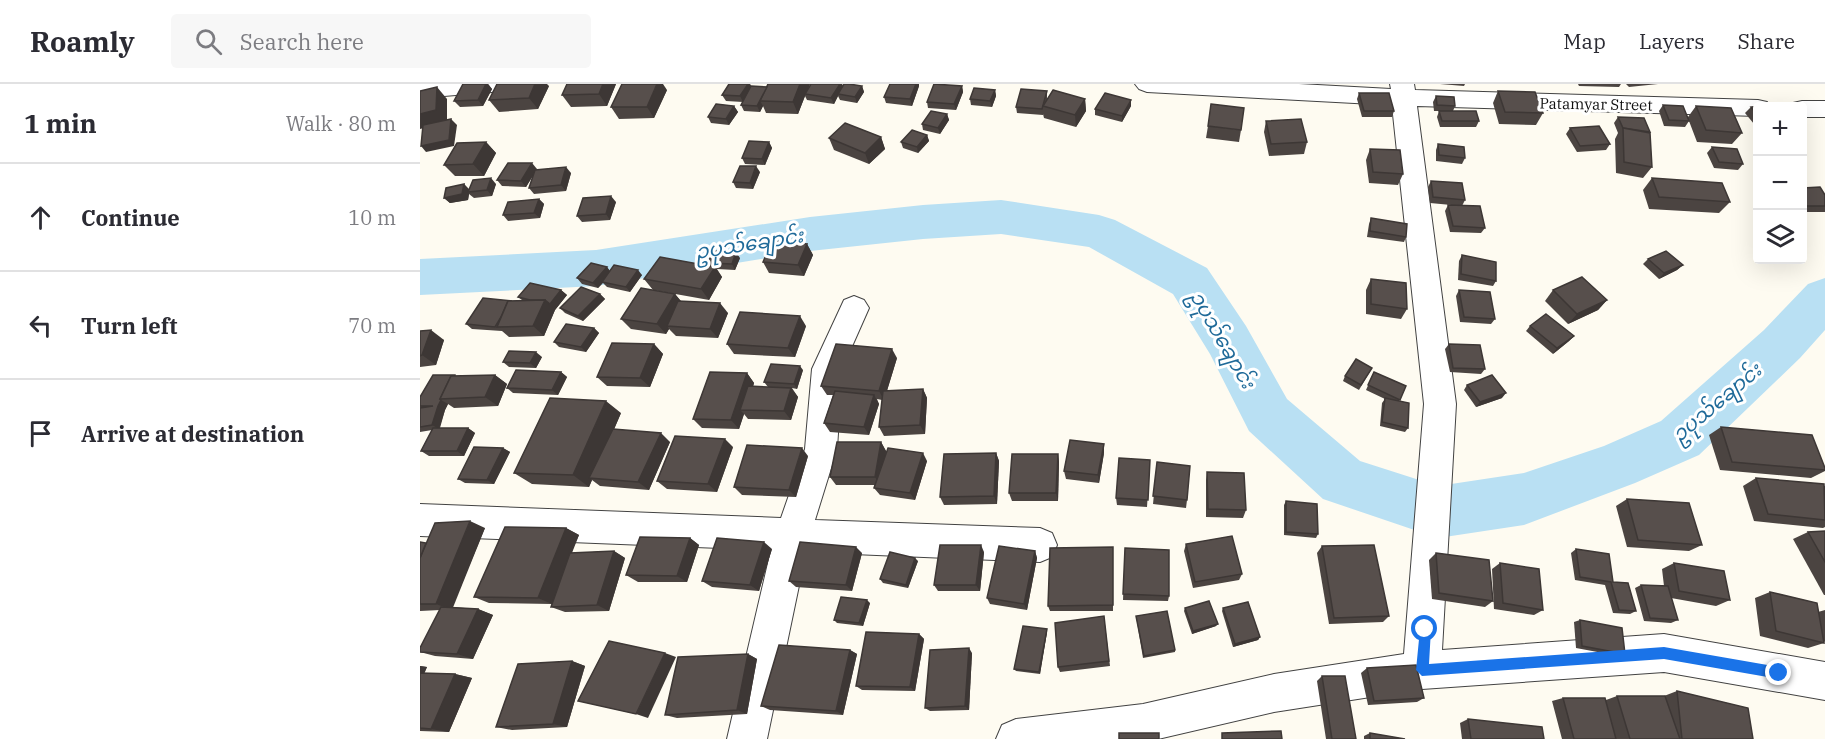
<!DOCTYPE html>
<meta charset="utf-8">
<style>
:root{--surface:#fff;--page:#f7f7f7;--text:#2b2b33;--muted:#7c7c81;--line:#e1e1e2}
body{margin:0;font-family:"IBM Plex Serif","Noto Sans Myanmar",serif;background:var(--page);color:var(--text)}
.controls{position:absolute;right:18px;top:18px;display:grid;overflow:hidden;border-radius:6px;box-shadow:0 6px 24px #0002}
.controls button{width:54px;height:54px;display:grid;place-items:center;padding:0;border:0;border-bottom:2px solid var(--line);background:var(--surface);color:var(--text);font:30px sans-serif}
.stop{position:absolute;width:18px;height:18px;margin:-14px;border:4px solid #1a73e8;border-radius:50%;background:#fff}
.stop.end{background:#1a73e8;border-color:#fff;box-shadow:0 2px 6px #0008}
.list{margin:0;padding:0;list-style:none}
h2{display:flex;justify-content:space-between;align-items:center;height:78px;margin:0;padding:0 24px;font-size:26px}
h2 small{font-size:20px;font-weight:400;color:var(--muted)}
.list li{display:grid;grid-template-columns:39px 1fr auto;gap:18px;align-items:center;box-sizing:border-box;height:108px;padding:0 24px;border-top:2px solid var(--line)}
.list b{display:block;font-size:22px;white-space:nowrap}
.list em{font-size:20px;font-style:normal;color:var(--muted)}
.icon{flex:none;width:33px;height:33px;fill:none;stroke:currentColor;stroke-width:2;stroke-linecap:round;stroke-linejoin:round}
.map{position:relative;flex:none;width:1405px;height:655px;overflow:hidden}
header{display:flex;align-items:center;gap:36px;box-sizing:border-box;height:84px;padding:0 30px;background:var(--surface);border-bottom:2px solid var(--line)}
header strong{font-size:28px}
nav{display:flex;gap:33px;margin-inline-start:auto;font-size:21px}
.search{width:420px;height:54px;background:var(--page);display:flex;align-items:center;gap:15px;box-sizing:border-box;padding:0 21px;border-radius:6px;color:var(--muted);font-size:22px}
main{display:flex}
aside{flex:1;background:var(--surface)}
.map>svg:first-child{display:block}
</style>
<header>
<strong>Roamly</strong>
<div class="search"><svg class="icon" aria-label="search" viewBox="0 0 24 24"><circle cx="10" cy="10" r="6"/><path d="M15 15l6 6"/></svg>Search here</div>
<nav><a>Map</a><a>Layers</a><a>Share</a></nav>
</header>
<main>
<aside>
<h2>1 min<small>Walk · 80 m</small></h2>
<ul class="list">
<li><svg class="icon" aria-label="ahead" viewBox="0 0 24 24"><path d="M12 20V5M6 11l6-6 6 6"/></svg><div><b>Continue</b></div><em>10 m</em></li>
<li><svg class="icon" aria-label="left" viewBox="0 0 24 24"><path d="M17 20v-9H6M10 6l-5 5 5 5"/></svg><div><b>Turn left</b></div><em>70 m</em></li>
<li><svg class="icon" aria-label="arrive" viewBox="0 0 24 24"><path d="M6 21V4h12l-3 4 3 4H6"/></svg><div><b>Arrive at destination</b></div></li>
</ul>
</aside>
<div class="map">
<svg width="1405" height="655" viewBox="0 0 1405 655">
<rect width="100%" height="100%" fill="#fefbf1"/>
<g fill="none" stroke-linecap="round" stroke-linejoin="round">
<path fill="#b9e0f3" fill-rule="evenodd" d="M581,116L679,131L695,136L787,184L826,242L867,315L940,377L1018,402L1104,389L1184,362L1241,337L1344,246L1388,200L1405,194V246L1380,274L1279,371L1215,399L1104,441L1018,454L903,415L829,347L790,270L753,210L669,163L581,150L503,155L390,167L176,202L0,211V175L176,166L390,133L503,121Z"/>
<g stroke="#424242" stroke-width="2">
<g id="minor">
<path d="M0,0H84L80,5L72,8L0,14Z"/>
<path d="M715,0H879L971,5L970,0H994L995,6L1338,16L1347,18L1349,22H1338V32L997,22L1036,320L1022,566L1244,550L1405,578V616L1244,588L1002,605L854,628L738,655H576L582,641L596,635L723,620L854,590L984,570L1004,320L972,21L727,8L719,5Z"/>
<path d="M1382,17H1405V33H1382V22H1371L1373,19Z"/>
<path d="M434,212L444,216L449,224L422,285L417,365L395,436L620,444L632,449L637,461L632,473L620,478L386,468L347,655H307L351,466L0,452V420L361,434L385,365L392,285L424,216Z"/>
</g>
</g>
<use href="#minor" fill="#fff" fill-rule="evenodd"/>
</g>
<g fill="#4b4441">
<path d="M43,0H68L72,5L63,22L40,23L34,17Z"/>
<path d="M196,0L187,22L151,23L142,11Z"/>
<path d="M309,0H330L331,2L347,3L390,0L388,5L391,0H422L423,2H442L444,8L437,19L420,16L418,12L414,20L387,16L385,12L378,30L346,29L343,22L340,28L324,27L321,21L323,18L306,17L302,11Z"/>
<path d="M470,0H499V2L492,22L466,19L464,13Z"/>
<path d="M1020,0H1045L1044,2Z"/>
<path d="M1158,0H1201L1199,3L1159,2Z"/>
<path d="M1206,0H1238L1209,3Z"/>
<path d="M129,2L118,25L79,28L69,16Z"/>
<path d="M542,2L543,8L536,26L508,24L507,18Z"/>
<path d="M247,6L234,34L199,35L191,23Z"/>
<path d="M575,6L576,12L572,23L551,21L550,15Z"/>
<path d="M627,7V16L665,15L666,27L656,43L624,34L623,30V31L597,29L596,23Z"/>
<path d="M1078,7L1123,29L1116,41L1079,40L1073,19Z"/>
<path d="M939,9L974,27L972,33H942L937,15Z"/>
<path d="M1016,12L1035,22L1033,27L1059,37L1056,43H1020L1017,33L1019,27H1014L1013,18Z"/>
<path d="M1243,21L1268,33L1276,22L1322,49L1312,60L1277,58L1269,37L1265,43L1244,42L1239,27Z"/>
<path d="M314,22L318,28L309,41L291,39L288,33Z"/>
<path d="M711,22L702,38L675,31V25Z"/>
<path d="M1338,22V40H1334L1325,29L1331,23Z"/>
<path d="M527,30L529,36L520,50L503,46L502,40Z"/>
<path d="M1198,33L1232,83L1223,94L1196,89L1195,55L1198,49L1194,39Z"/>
<path d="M846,37L887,58L884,70L849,72L844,48Z"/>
<path d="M788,42L821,46L819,58L786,54Z"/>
<path d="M1150,44L1190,60L1186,66L1157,68L1146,50Z"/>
<path d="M507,51L509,57L498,69L483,64L481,58Z"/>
<path d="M461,53L465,65L449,80L414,66L409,54Z"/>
<path d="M66,58L76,69L64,92H35L24,81Z"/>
<path d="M349,58L352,64L345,81L325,80L322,74Z"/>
<path d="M1018,60L1045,74L1042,80L1016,77V66Z"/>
<path d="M1292,63L1323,80L1318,86L1294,84L1287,69Z"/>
<path d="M950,65L983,90L978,101L949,99L946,76Z"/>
<path d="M1338,66V84L1336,83L1335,69Z"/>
<path d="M117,85L116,86L151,89L146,107L114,110L109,104L114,90L106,103L82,102L77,96Z"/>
<path d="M340,88L333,105L316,104L313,98Z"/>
<path d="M1232,94L1310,118L1299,129L1229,125L1223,106Z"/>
<path d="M1011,97L1045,116L1042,122L1010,119L1008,103Z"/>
<path d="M44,100L49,106L76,100L72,112L54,114L49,110L48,116L30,119L24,114Z"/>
<path d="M1383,104L1405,111V128H1383Z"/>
<path d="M119,115L124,120L120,134L88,137L83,131Z"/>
<path d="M196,118L190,136L162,138L157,132Z"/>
<path d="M1028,121L1065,144L1061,149L1030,148L1025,127Z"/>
<path d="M951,134L986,153L984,158L947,153L949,140Z"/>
<path d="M387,160L393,171L384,192L349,189L343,178Z"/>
<path d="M1042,171L1076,197L1073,202L1038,196L1039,177Z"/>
<path d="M320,174L315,186L297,185L302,193L289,216L233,206L224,195L289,182L288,179Z"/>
<path d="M1228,175L1263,181L1257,186L1239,195L1223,180Z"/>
<path d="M187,183L190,187L222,191L210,208L187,203L183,199L178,204L162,200L157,194Z"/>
<path d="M951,195L987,225L981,235L946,230V206Z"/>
<path d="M141,206L147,211L135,226L124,252L89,253L82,247L52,245L46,240L92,217L102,216L98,213Z"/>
<path d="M1039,206L1075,235L1071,240L1040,238L1036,212Z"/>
<path d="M1133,206L1187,216L1178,226L1148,240L1125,217Z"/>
<path d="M180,210L185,215L163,237L145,229L140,224Z"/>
<path d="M255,210L261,217L308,229L298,254L256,252L249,245L246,250L211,245L201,235Z"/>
<path d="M386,242L375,273L314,270L307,260Z"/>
<path d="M1110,242L1154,252L1149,257L1133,270L1106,247Z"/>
<path d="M174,244L179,249L166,268L139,263L134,258Z"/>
<path d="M0,247L24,256L16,281L0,283Z"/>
<path d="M234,260L243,270L230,303L187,302L177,293Z"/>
<path d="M1029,260L1065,285L1061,290L1030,288L1025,265Z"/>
<path d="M122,273L116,284L89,283L83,278Z"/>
<path d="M477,274L467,307L503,305L507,314L505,350L464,352L459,343L462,316L457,315L459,320L449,351L410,348L404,339L413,311H407L401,302Z"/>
<path d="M952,284L939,306L923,297L925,292Z"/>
<path d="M383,286L377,305L372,304L378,313L371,336L328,335L324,330L319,345L282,344L273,335L327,289L334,299L333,303H348L344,298Z"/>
<path d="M141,288L147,293L138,311L93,309L87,304Z"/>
<path d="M954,288L986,302L979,317L988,344L985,348L960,342L962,319L965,315L946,306Z"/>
<path d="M75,291L87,300L78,322L34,324L28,320L25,326L20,344H48L55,349L44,372H9L1,367L12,346L0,348V313L37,292Z"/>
<path d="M1047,301L1082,314L1056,323L1044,306Z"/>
<path d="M201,329L194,345L250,358L229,406L180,402L172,396L169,403L112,400L94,389Z"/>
<path d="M1301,343L1405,384V387L1391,394L1300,386L1289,351Z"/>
<path d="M461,358L466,367V370L507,377L495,416L460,411L454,404L455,401H416L410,393Z"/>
<path d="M313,363L297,408L247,405L237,397Z"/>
<path d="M83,364L90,368L74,400L45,399L38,395Z"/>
<path d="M576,369L579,377L577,420L524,421L520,413Z"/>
<path d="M684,369L679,399L646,395L644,387Z"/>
<path d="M638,370L639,378L638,417H592L589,409Z"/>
<path d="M388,372L376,413L322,411L314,403Z"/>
<path d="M730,376L727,423L697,421L696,414Z"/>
<path d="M737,378L767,416L766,424L733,420Z"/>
<path d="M787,388L826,426L823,434L786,433V396Z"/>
<path d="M1336,394L1405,402V443L1403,444L1334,437L1323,402Z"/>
<path d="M1207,415L1282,461L1269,467L1207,463L1196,422Z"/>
<path d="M866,417L898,450L896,454L864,451V421Z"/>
<path d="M65,444L32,523L58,525L73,531L53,575L15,572L0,568L20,526L0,527V458L6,459Z"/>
<path d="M146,444L159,451L151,469L194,467L205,474L189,527L145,528L131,523L138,502L132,520L69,519L54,513Z"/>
<path d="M1405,447V511H1404L1373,455L1388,448Z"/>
<path d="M270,454L279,461L267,498H218L206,491Z"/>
<path d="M766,460L822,490L819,496L773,504L764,467Z"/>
<path d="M902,462L969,532L963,538L909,540L897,469Z"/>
<path d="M693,463V527H630L628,522Z"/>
<path d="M705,464L749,512L748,517L703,516Z"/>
<path d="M352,465L339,507L292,503L282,497Z"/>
<path d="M1156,465L1193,498L1216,527L1210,530L1193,529L1185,501L1155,496L1151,469Z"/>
<path d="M615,467L617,474L607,526L570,520L567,514Z"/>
<path d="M564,468L560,507H518L514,501Z"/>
<path d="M442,469L432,507L376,503L369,497Z"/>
<path d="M1016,469L1073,517L1065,523L1012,515L1009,476Z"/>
<path d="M498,477L488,504L463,499L460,495Z"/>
<path d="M1080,479L1123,526L1114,531L1074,525L1072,485Z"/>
<path d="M1254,479L1310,516L1296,522L1251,514L1258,536L1251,539L1224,537L1215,504L1221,501L1244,502L1242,485Z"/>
<path d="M1350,508L1398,528L1405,526V559L1404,557V559L1388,564L1340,552L1335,514Z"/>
<path d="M450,519L443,542L417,539L414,536Z"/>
<path d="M765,524L796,542L772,550L764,527Z"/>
<path d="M803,524L840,553L838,556L813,563L802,527Z"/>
<path d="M684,532L690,582L640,588L638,583Z"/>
<path d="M716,532L755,566V568L723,574Z"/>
<path d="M1160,536L1205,570L1199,572L1156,564L1154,538Z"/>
<path d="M627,545V548L620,590L596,587L594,585Z"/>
<path d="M499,550L504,555L495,607L442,606L436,602Z"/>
<path d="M430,566L437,570L423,631L350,626L341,622Z"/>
<path d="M552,569L549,626L510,627L505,624Z"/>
<path d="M328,570L337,575L327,630L257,634L245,631Z"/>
<path d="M152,577L165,582L147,643L92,646L76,643Z"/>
<path d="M0,582L7,583L4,589L35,590L52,594L29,648L0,647Z"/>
<path d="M947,584L1004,614L997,618L948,621L941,589Z"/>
<path d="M902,592L936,655H906L897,597Z"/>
<path d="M1257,607L1333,655H1142L1132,617L1143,614L1186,616L1197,612H1244Z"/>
<path d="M1048,635L1124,655H1042L1040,639Z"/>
<path d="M950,649L985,655H944V652Z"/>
</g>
<g fill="#3d3735">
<path d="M66,0H68L72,5L63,22L58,16Z"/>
<path d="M115,0H127L129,2L118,25L109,14Z"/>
<path d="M183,0H196L187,22L179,10Z"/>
<path d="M237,0H243L247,6L234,34L227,23Z"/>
<path d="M328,0H330L332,4L323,18L320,12Z"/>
<path d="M380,0H390L386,10H385V12L378,30L373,18Z"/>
<path d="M420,0H422L423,3L418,10V12L414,20L411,14Z"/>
<path d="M496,0H499V2L492,22L490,15Z"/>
<path d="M442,2L444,8L437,19L435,13Z"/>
<path d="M542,2L543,8L536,26L534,20Z"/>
<path d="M17,3L27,15V38L0,45V30Z"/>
<path d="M347,3L340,17L343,22L340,28L337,22Z"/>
<path d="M575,6L576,12L572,23L570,17Z"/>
<path d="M665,15L666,27L656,43L655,31Z"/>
<path d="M711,16V22L702,38V32Z"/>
<path d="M314,22L318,28L309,41L306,35Z"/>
<path d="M527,30L529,36L520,50L518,44Z"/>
<path d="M31,35L37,41L34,62L6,68L1,62Z"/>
<path d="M507,51L509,57L498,69L497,63Z"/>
<path d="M461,53L465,65L449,80L445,69Z"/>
<path d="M66,58L76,69L64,92L53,80Z"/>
<path d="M349,58L352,64L345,81L342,75Z"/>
<path d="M112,79L117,85L106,103L101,97Z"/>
<path d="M336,82L340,88L333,105L330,99Z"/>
<path d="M146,83L151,89L146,107L141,101Z"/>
<path d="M71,94L76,100L72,112L67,106Z"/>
<path d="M44,100L50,106L48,108L49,110L48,116L30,119L24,114Z"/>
<path d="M191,112L196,118L190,136L186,130Z"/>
<path d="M119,115L124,120L120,134L114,129Z"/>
<path d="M387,160L393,171L384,192L378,181Z"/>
<path d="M316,168L320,174L315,186L312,180Z"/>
<path d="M1263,181L1257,186L1239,195L1244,189Z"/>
<path d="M187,183L191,189L178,204L173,199Z"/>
<path d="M295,183L302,193L289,216L281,205Z"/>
<path d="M218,186L222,191L210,208L206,203Z"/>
<path d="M141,206L147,211L135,226L124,252L113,242L125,216Z"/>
<path d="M180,210L185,215L163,237L158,232Z"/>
<path d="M255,210L263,220L247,242L249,245L246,250L237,240Z"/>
<path d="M1187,216L1178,226L1148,240L1157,230Z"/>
<path d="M300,219L308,229L298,254L290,245Z"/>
<path d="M380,232L386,242L375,273L368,264Z"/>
<path d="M174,244L179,249L166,268L161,263Z"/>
<path d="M11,246L24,256L16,281L2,271Z"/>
<path d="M1154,252L1149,257L1133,270L1137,264Z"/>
<path d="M234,260L243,270L230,303L220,294Z"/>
<path d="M472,265L477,274L464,316L459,307Z"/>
<path d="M116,268L122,273L116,284L110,279Z"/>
<path d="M380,282L383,286L377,305L374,300Z"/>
<path d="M141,288L147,293L138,311L132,306Z"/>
<path d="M327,289L334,299L325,326H320L324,330L319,345L311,336Z"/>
<path d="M75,291L87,300L78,322L65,313Z"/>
<path d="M371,304L378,313L371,336L364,327Z"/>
<path d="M503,305L507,314L505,350L500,341Z"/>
<path d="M1086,309L1082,314L1056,323L1060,318Z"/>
<path d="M454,311L459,320L449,351L444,343Z"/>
<path d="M21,316L28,320L25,326L19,345L12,341L18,322Z"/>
<path d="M186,317L201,329L173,395L169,394L172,396L169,403L153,391Z"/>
<path d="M48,344L55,349L44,372L37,367Z"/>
<path d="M241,349L250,358L229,406L218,398Z"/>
<path d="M305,355L313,363L297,408L288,400Z"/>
<path d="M461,358L466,367L460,401L455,393Z"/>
<path d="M684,360V369L679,399L678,391Z"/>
<path d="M83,364L90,368L74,400L67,396Z"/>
<path d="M382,364L388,372L376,413L369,406Z"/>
<path d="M503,369L507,377L495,416L490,409Z"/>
<path d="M576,369L579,377L577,420L574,412Z"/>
<path d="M638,370L639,378L638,417L636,409Z"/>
<path d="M50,437L65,444L32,526L16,520Z"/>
<path d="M146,444L159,451L132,520L118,514Z"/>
<path d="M270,454L279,461L267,498L257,492Z"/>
<path d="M344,458L352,465L339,507L330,501Z"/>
<path d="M561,461L564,468L560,507L556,501Z"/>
<path d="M436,463L442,469L432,507L426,501Z"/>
<path d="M194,467L205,474L189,527L177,521Z"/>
<path d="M615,467L617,474L607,526L604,520Z"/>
<path d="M495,474L498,477L488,504L486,501Z"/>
<path d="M447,516L450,519L443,542L439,539Z"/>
<path d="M58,525L73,531L53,575L37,570Z"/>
<path d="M798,540L796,542L772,550L773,547Z"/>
<path d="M627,545V548L620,590L619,588Z"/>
<path d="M499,550L504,555L495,607L490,603Z"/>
<path d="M840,553L838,556L813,563L815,560Z"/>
<path d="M549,564L552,569L549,626L545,622Z"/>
<path d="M430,566L437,570L423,631L416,627Z"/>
<path d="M245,569L256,573L228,634L216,630Z"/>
<path d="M328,570L337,575L327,630L317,626Z"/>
<path d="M152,577L165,582L147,643L133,640Z"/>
<path d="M0,582L7,583L0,600Z"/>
<path d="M35,590L52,594L29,648L11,645Z"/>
</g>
<g fill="#574f4c" stroke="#3d3735" stroke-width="1.5">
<path d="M43,0H66L58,16L34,17Z"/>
<path d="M77,0H115L109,14L69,16Z"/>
<path d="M147,0H183L179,10L142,11Z"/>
<path d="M202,0H237L227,23H191Z"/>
<path d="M309,0H328L320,12L302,11Z"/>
<path d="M348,0H380L373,18L340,17Z"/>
<path d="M391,0H420L411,14L385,10Z"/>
<path d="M424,0H429L442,2L435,13L418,10Z"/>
<path d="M470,0H496L490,15L464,13Z"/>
<path d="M514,0L542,2L534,20L507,18Z"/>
<path d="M331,2L347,3L337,22L321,21Z"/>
<path d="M17,3L16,26L0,30V7Z"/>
<path d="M554,4L575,6L570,17L550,15Z"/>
<path d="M601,5L627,7L622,25L596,23Z"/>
<path d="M633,6L665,15L655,31L623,22Z"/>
<path d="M1078,7L1115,8L1123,29L1085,28Z"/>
<path d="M685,9L711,16L702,32L675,25Z"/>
<path d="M939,9H969L974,27H944Z"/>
<path d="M1016,12L1034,13L1035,22L1017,21Z"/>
<path d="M296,20L314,22L306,35L288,33Z"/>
<path d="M791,20L824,24L821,46L788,42Z"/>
<path d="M1361,20L1363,22H1338V32L1331,23Z"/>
<path d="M1243,21L1263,22L1269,37L1249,36Z"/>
<path d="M1276,22L1311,24L1322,49L1286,46Z"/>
<path d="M511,27L527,30L518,44L502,40Z"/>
<path d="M1019,27H1056L1059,37H1022Z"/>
<path d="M1198,33L1224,34L1230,48L1203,44Z"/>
<path d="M31,35L29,56L1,62L3,41Z"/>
<path d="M881,35L887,58L851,60L846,37Z"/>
<path d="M425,39L461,53L445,69L409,54Z"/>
<path d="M1179,42L1190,60L1160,62L1150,44Z"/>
<path d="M1203,44L1230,49L1232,83L1204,78Z"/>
<path d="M492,46L507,51L497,63L481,58Z"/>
<path d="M329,57L349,58L342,75L322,74Z"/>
<path d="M66,58L53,80L24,81L37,59Z"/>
<path d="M1018,60L1044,63L1045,74L1019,71Z"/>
<path d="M1292,63L1317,65L1323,80L1299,78Z"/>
<path d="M950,65L980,66L983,90L953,88Z"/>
<path d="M88,79H112L101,97L77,96Z"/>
<path d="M320,82H336L330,99L313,98Z"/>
<path d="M146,83L141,101L109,104L115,86Z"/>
<path d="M71,94L67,106L48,108L53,96Z"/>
<path d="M1232,94L1302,99L1310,118L1239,113Z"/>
<path d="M1011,97L1042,99L1045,116L1013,113Z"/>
<path d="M44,100L42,110L24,114L26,104Z"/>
<path d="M1400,103L1405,111V122H1386L1383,117V104Z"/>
<path d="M191,112L186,130L157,132L163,114Z"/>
<path d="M119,115L114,129L83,131L88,118Z"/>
<path d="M1028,121L1060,122L1065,144L1033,142Z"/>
<path d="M951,134L987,140L986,153L950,147Z"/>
<path d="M352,157L387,160L378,181L343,178Z"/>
<path d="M293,167L316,168L312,180L288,179Z"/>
<path d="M1246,167L1263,181L1244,189L1228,175Z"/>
<path d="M1042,171L1076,178V197L1041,190Z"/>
<path d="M240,173L295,183L281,205L224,195Z"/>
<path d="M171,179L187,183L173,199L157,194Z"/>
<path d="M194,181L218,186L206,203L182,198Z"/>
<path d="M1162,193L1187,216L1157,230L1133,206Z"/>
<path d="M951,195L986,199L987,225L951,220Z"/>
<path d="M110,199L141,206L130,220L125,216H110L98,213Z"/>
<path d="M161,203L180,210L158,232L140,224Z"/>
<path d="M221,204L255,210L237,240L201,235Z"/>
<path d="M1039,206L1070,208L1075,235L1044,233Z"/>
<path d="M63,214L92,217H88L81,233L75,243L46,240Z"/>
<path d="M125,216L113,242L77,243L88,217Z"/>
<path d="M258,217L300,219L290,245L247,242Z"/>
<path d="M320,228L380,232L368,264L307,260Z"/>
<path d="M1126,230L1154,252L1137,264L1110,242Z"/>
<path d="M146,240L174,244L161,263L134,258Z"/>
<path d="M11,246L2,271L0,272V247Z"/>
<path d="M192,259L234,260L220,294L177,293Z"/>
<path d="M416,260L472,265L459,307L401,302Z"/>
<path d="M1029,260L1060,261L1065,285L1033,284Z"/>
<path d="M89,267L116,268L110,279L83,278Z"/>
<path d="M936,275L952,284L941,301L925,292Z"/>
<path d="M351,280L380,282L374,300L344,298Z"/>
<path d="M96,286L141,288L132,306L87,304Z"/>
<path d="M290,288L327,289L311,336L273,335Z"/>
<path d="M954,288L986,302L980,316L948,301Z"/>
<path d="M13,291H35V292H31L20,315L21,316L18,322L12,341L0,343V324L13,322H0V313Z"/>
<path d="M75,291L65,313L20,315L31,292Z"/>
<path d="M1072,291L1086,309L1060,318L1047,301Z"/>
<path d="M328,302L371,304L364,327L320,326Z"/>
<path d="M503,305L500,341L459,343L463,307Z"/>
<path d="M415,307L454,311L444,343L404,339Z"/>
<path d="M130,314L186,317L153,391L94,389Z"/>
<path d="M965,314L989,319L988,344L962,338Z"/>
<path d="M1301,343L1392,351L1405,384V386L1312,378Z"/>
<path d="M13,344H48L37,367H1Z"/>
<path d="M193,345L241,349L218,398L169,394Z"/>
<path d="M255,352L305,355L288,400L237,397Z"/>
<path d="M650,356L684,360L678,391L644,387Z"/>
<path d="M417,358H461L455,393H410Z"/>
<path d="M327,361L382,364L369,406L314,403Z"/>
<path d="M54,363L83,364L67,396L38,395Z"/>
<path d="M468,364L503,369L490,409L454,404Z"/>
<path d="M576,369L574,412L520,413L524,370Z"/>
<path d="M592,370H638L636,409H589Z"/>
<path d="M699,374L730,376L728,416L696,414Z"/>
<path d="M737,378L770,382L767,416L733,412Z"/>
<path d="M787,388L824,389L826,426L788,425Z"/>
<path d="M1336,394L1404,400L1405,436L1348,430Z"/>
<path d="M1207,415L1269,419L1282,461L1218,456Z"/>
<path d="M866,417L897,420L898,450L866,448Z"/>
<path d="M50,437L16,520H0V474L15,439Z"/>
<path d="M85,443L146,444L118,514L54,513Z"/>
<path d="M1405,447V478L1388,448Z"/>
<path d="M812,452L822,490L775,498L766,460Z"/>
<path d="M220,453L270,454L257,492L206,491Z"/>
<path d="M297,454L344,458L330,501L282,497Z"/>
<path d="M0,458L6,459L0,474Z"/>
<path d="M380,458L436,463L426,501L369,497Z"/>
<path d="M520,461H561L556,501H514Z"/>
<path d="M954,461L969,532L914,534L902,462Z"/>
<path d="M579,462L615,467L604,520L567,514Z"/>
<path d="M693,463V521L628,522L630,464Z"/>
<path d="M705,464L749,466V512L703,510Z"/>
<path d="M1156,465L1189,470L1193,498L1208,499L1216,527L1199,526L1191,498L1160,493Z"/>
<path d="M194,467L177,521L131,523L150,469Z"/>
<path d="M470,468L495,474L486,501L460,495Z"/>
<path d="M1016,469L1069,476L1073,517L1019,509Z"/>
<path d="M1080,479L1119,485L1123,526L1083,519Z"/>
<path d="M1254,479L1304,487L1310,516L1259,507Z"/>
<path d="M1221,501L1248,502L1258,536L1230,534Z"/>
<path d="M1350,508L1397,519L1404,559L1356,547Z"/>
<path d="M421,513L447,516L439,539L414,536Z"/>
<path d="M789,517L798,540L773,547L765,524Z"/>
<path d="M828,518L840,553L815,560L803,524Z"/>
<path d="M21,523L58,525L37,570L0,568V564Z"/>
<path d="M747,527L755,566L724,572L716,532Z"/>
<path d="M684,532L689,577L638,583L635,539Z"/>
<path d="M1160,536L1202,544L1205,570L1162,562Z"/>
<path d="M603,542L627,545L619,588L594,585Z"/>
<path d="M446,548L499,550L490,603L436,602Z"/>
<path d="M189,557L245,569L216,630L158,617Z"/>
<path d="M359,561L430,566L416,627L341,622Z"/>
<path d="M549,564L545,622L505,624L510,566Z"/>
<path d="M328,570L317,626L245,631L258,573Z"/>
<path d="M152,577L133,640L76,643L98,580Z"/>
<path d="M996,581L1004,614L954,617L947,584Z"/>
<path d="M0,589L35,590L11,645L0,644Z"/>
<path d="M902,592H925L936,655H912Z"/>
<path d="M1257,607L1328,624L1333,655H1262Z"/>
<path d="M1197,612H1245L1260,655H1210Z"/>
<path d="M1143,614H1185L1196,655H1154Z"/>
<path d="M1048,635L1122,643L1124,655H1051Z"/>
<path d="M861,647L862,655H802V649Z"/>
<rect x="699" y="649" width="40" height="6"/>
<path d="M950,649L985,655H950Z"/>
</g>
<path fill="#1a73e8" d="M1005,540L1011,545L1009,580L1244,563L1359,583L1365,589L1359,595L1244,575L1002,592L996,586L1000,545Z"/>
<g text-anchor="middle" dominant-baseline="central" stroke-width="6" stroke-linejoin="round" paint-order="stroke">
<g font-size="15" fill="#0f0f0f" stroke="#fff">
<text transform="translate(1176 20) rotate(1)">Patamyar Street</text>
</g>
<g font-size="20" font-style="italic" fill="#1f6a99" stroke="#fff">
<text transform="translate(329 159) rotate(-9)">ဥပုသ်ချောင်း</text>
<text transform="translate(803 255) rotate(60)">ဥပုသ်ချောင်း</text>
<text transform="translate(1296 318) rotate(-40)">ဥပုသ်ချောင်း</text>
</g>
</g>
</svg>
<div class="controls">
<button>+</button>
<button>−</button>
<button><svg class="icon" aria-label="layers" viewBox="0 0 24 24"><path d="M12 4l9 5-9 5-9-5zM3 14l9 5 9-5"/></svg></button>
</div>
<div class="stop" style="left:1005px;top:545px"></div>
<div class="stop end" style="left:1359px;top:589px"></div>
</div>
</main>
